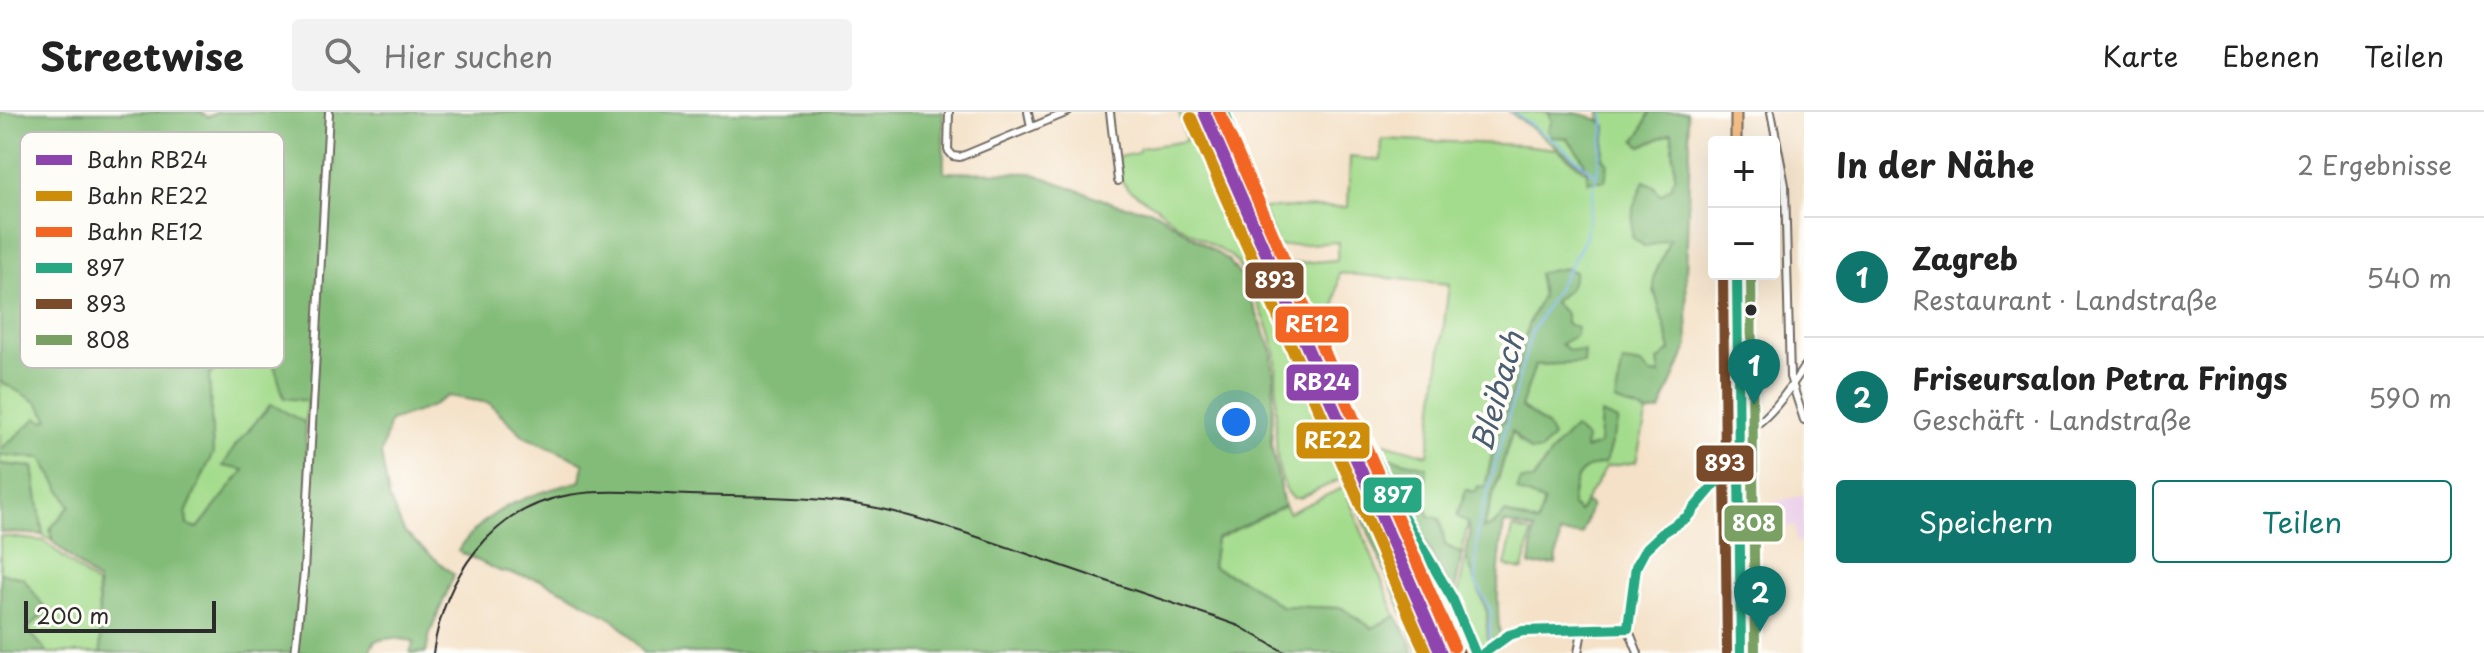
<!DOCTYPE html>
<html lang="de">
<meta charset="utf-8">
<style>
:root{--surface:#fff;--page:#f2f2f2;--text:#222;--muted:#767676;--line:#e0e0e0;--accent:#0f766e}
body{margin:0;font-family:"Playpen Sans",sans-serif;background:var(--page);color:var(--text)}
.controls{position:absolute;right:24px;top:24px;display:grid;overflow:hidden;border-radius:8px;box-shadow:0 8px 32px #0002}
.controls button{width:72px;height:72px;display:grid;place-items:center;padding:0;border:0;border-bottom:2px solid var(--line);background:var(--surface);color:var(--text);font:40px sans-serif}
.scale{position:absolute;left:24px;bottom:20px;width:192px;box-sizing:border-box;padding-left:8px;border:4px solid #2b2b2b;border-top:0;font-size:22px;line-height:28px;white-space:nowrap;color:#2b2b2b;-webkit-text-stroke:6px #fdfcf7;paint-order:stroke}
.you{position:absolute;left:1236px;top:310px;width:28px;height:28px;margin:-20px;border:6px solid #fff;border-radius:50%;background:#1a73e8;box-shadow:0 0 0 12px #1a73e833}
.badge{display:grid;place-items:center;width:52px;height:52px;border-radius:50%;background:var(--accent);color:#fff;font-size:26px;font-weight:700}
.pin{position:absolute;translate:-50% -66px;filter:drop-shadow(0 2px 4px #0008)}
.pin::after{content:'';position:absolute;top:42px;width:28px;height:24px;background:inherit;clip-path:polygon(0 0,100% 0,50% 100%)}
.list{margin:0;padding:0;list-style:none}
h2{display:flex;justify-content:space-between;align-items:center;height:104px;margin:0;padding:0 32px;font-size:34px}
h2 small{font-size:26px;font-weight:400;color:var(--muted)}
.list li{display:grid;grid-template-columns:52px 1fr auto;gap:24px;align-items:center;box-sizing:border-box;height:120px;padding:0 32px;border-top:2px solid var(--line)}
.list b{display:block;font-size:30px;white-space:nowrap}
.list p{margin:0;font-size:26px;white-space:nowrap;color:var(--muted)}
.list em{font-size:26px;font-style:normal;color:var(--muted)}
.actions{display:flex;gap:16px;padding:24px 32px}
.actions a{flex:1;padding:18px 0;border:2px solid var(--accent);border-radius:8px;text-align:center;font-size:28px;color:var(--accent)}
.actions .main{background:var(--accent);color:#fff}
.icon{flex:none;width:44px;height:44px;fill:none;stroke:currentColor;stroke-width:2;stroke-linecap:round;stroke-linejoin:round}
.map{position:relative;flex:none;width:1804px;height:541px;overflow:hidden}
header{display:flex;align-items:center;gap:48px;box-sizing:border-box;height:112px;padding:0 40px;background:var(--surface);border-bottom:2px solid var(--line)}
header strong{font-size:38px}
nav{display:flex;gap:44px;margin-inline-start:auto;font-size:28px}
.search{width:560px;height:72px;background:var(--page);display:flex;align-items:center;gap:20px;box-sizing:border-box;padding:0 28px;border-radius:8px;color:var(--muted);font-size:30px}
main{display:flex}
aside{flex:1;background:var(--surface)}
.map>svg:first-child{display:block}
</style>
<header>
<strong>Streetwise</strong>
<div class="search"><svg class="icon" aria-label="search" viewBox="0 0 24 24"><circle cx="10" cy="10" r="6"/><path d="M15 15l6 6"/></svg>Hier suchen</div>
<nav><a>Karte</a><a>Ebenen</a><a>Teilen</a></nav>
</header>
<main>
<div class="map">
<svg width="1804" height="541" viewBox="0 0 1804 541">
<rect width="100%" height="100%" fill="#fdfcf7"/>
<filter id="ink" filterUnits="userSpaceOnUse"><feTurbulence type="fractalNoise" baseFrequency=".0125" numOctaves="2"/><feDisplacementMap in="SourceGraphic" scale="16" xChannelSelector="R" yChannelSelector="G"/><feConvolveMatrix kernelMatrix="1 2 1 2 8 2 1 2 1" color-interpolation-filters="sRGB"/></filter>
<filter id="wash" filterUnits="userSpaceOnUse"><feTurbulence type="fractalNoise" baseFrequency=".006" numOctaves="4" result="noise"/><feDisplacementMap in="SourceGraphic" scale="32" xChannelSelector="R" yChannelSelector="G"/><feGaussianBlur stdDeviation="1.8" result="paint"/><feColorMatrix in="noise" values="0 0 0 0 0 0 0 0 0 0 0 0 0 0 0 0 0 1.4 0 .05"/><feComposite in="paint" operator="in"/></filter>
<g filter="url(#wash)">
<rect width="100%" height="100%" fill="#f4e1c7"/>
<path fill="#ecd1ea" d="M1804,383V430H1796L1795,414L1772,415V390Z"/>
<g fill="#cbbfd5">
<path d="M1196,0H1209L1364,356L1356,360L1351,353Z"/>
<path d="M1365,361L1437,522L1445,541H1433L1360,372L1358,364Z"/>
</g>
<g fill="#a4dc8d" stroke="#68845c" stroke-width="2">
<path d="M1179,0H1195L1356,360L1300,386H1293C1265,362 1281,274 1275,239C1272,218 1249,172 1238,152L1232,145L1177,112L1157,95L1128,77L1120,67L1118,45L1138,41L1140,36L1186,29Z"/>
<path d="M1510,0H1548L1552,9L1580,42L1588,58Z"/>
<path d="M1600,0H1650L1641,21V34L1672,21L1675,64L1672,75L1660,83L1654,74L1644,69L1645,135L1671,126L1654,165V177L1671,238L1661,263L1651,262L1641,253L1615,289L1647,301L1636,350L1606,355L1579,400L1572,393C1575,366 1576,356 1605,351L1601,302L1599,334L1585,338L1558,332L1532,368L1544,390L1537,412L1505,401L1493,414L1483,418L1513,318L1520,330L1547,314L1521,295L1535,253L1583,251L1561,232L1566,212L1539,161L1542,184L1528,213L1504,310L1499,313L1485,376L1477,380L1467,378L1468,411L1462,442L1445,433L1440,408L1429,404L1424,387L1426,355L1378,343L1370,327L1428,343L1449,172L1339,161L1330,243L1286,152L1337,148L1338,130L1278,134L1262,96L1348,95L1350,45L1381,48L1382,27L1522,33L1557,37L1588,61L1589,69L1603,46L1606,14L1601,8Z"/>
<path d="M266,226L284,285L307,288L305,311L271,292L223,354L245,357L198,416L187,413L186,401L213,341L209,264L238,233Z"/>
<path d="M0,268L38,291L49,307L0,338Z"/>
<path d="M0,343L42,346L70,394L50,417L53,430L43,423L33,355L0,352Z"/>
<path d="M1344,375L1396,504L1372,516L1342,496L1281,494L1245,469L1212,455L1216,427L1284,394L1289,401Z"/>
<path d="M1513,416L1532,421L1523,458L1505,454Z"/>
<path d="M0,424L44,429L97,473L101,541H48L27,517L47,499L23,466L0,461Z"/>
<path d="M1466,444L1487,500L1488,532H1478L1457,488Z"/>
</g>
<g fill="#83bc78" stroke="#577452" stroke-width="2" fill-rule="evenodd">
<path d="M0,0H200L208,5L217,0H943L944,60L1032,61L1115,92L1154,99L1229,149L1241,165L1272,238L1274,268L1271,332L1284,394L1216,427L1212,455L1245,469L1281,494L1342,496L1372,516L1396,504L1411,530L1413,541H644L617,510L570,482L541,468L499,459L458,439C487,394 532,382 581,369L584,351L525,325L489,291L448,284L428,296L390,309L381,342L389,386L404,420L454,463L430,521L426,541H410L414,529L392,526L375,529L368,541H101L98,470L53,430L50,417L70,394L42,346L0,343V338L37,306L44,309L49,307L38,291L0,269ZM266,226L284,286L308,289L312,374L308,375L305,311L271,292L235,334L223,354L244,358L198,416L187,413L186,401L213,341L209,264L238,233Z"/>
<path d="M1548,0C1569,0 1590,0 1606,14L1603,46L1608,51L1605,69H1588C1588,51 1579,40 1567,26L1552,25L1548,18L1552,9Z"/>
<path d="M1650,0H1687L1690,33L1686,164L1688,233L1660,299L1647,301L1615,289L1623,250L1641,253L1651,262L1660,263L1658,249L1671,238L1654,177V165L1670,127L1645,135L1632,125L1633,96L1644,69L1654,74L1660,83L1671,75L1675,64L1672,21L1641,34L1635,28L1641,21Z"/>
<path d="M1565,156L1575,160L1570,176L1554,190L1566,202V212L1577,215L1575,224L1561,232L1569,238L1584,239L1583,251L1535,253L1521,295L1547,314L1553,325L1541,339H1530L1512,319L1483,417L1493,414L1505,401L1537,412L1544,390L1517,379L1521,368H1533L1558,332L1574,316L1586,326L1585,337L1599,333L1601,302L1618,309L1605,351C1576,356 1574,366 1572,393L1579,400L1585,390L1591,393L1582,423L1560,422L1556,452L1530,454L1534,418L1504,411C1499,450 1495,486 1500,525L1488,532L1487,500L1466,444L1470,421L1468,411L1457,404L1466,378L1476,380L1478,374L1485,375L1499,312L1504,309L1528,213L1542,184L1538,161Z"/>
<path d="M1301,200L1408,426L1442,479L1457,509L1468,541H1445L1297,201Z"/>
<path d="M1378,343L1427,355L1424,387L1429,404L1440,407L1445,433L1462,442L1454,484Z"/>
<path d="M0,352L33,355L43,423L0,420Z"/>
<path d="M1357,367L1427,526L1433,541H1418L1414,528L1350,376L1352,369Z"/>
<path d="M0,461L23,466L47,499L27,517L48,541H0Z"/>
</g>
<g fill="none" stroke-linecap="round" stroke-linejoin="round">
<g stroke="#86baf4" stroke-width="2">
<path d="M1512,0L1559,32L1594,62"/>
<path d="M1489,531L1491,499L1476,471L1477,418L1532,219L1585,128L1604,20V0"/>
</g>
</g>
</g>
<g filter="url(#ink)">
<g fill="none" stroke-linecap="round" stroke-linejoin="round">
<g stroke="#716b62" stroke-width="10">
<g id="minor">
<path d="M949,0L948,38L953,44L960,45L1068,0"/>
<path d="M1028,0L1031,15"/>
<path d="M1110,0L1118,69"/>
<path d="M1771,0L1785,73L1790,265L1804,308"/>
<path d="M1739,320C1763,318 1791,275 1804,255"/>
<path d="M295,541L304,460L329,0"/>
<path d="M1484,541L1509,523L1523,519H1582L1628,516"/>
<path d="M1578,541L1582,519"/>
<path d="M1638,541L1628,516L1636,455C1648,426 1668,422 1689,403C1704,388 1717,371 1730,354H1739"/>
</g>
</g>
<g stroke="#716b62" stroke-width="12">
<path id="secondary" d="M1225,0L1244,58L1283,153L1402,402L1452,486L1475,541"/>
</g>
<g stroke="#716b62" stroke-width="13">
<g id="primary">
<path d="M1736,0V30"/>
<path d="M1737,162L1741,541"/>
</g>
</g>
<use href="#minor" stroke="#fff" stroke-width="6"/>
<use href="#secondary" stroke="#fbe5cf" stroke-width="8"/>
<use href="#primary" stroke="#f6be87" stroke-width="9"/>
<path stroke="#2b2b2b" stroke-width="2" d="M433,541C444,466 491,396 569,383C608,376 651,382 690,383C752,385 816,383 877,396C926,407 975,424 1022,440C1085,462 1148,483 1211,504L1239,514L1286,541"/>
<g stroke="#fdfcf7" stroke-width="16">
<g id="bus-1">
<path d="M1225,0L1244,58L1283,153L1402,402L1452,486L1475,541"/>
<path d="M1737,162L1741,541"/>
<path d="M1484,541L1509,523L1523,519L1628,516L1636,455L1645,438L1664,420L1687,405L1730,354H1739"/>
</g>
</g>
<g stroke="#fdfcf7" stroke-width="16">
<g id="bus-2">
<path d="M1212,4L1231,63L1270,159L1389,408L1439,492L1460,541"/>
<path d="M1723,162L1727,541"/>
</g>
</g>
<g stroke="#fdfcf7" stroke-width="16">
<path id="bus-3" d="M1751,162L1755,541"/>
</g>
<use href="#bus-1" stroke="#28a882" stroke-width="10"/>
<use href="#bus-2" stroke="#7a4b2a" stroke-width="10"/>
<use href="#bus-3" stroke="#7aa163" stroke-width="10"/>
<g stroke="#fdfcf7" stroke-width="18">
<path id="rail-1" d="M1204,0L1441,541"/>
</g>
<g stroke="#fdfcf7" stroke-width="18">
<path id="rail-2" d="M1191,6L1426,541"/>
</g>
<g stroke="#fdfcf7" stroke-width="18">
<path id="rail-3" d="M1219,0L1454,535"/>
</g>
<use href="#rail-1" stroke="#8e44ad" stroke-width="12"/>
<use href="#rail-2" stroke="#ce8d09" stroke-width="12"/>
<use href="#rail-3" stroke="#f26522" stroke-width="12"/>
</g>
</g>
<circle fill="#2b2b2b" stroke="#fdfcf7" stroke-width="3" cx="1751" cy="198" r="7"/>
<g text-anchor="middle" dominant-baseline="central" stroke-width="8" stroke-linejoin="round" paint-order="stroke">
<g font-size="30" font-style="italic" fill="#4b5d71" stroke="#fdfcf7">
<text transform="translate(1496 279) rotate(-74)">Bleibach</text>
</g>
</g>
<rect x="20" y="20" width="264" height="236" rx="12" fill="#fdfcf7" stroke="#bebdba" stroke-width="2"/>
<rect x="36" y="43" width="36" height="10" fill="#8e44ad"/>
<rect x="36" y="79" width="36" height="10" fill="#ce8d09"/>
<rect x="36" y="115" width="36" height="10" fill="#f26522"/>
<rect x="36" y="151" width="36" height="10" fill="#28a882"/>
<rect x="36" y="187" width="36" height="10" fill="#7a4b2a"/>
<rect x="36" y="223" width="36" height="10" fill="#7aa163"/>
<g font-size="22" fill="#2b2b2b">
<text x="86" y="56">Bahn RB24</text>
<text x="86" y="92">Bahn RE22</text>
<text x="86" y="128">Bahn RE12</text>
<text x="86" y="164">897</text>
<text x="86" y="200">893</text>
<text x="86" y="236">808</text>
</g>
<g stroke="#fdfcf7" stroke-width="3">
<rect x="1244" y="149" width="61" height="39" rx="8" fill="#7a4b2a"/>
<rect x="1274" y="193" width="76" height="39" rx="8" fill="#f26522"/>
<rect x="1285" y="251" width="75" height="39" rx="8" fill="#8e44ad"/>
<rect x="1295" y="309" width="76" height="39" rx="8" fill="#ce8d09"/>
<rect x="1695" y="332" width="60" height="39" rx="8" fill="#7a4b2a"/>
<rect x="1362" y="364" width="61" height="38" rx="8" fill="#28a882"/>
<rect x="1723" y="392" width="61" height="39" rx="8" fill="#7aa163"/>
</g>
<g font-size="22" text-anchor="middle" font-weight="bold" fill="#fff">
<text x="1275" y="176">893</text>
<text x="1312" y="220">RE12</text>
<text x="1322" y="278">RB24</text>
<text x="1333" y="336">RE22</text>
<text x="1725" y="359">893</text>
<text x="1393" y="391">897</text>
<text x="1754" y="419">808</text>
</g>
</svg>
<div class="controls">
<button>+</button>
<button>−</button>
</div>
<div class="scale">200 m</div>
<div class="you"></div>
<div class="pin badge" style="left:1754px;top:293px">1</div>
<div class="pin badge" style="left:1760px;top:520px">2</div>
</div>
<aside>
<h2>In der Nähe<small>2 Ergebnisse</small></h2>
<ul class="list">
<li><span class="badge">1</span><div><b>Zagreb</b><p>Restaurant · Landstraße</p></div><em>540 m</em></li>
<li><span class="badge">2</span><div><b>Friseursalon Petra Frings</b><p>Geschäft · Landstraße</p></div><em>590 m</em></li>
</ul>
<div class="actions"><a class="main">Speichern</a><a>Teilen</a></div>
</aside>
</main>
